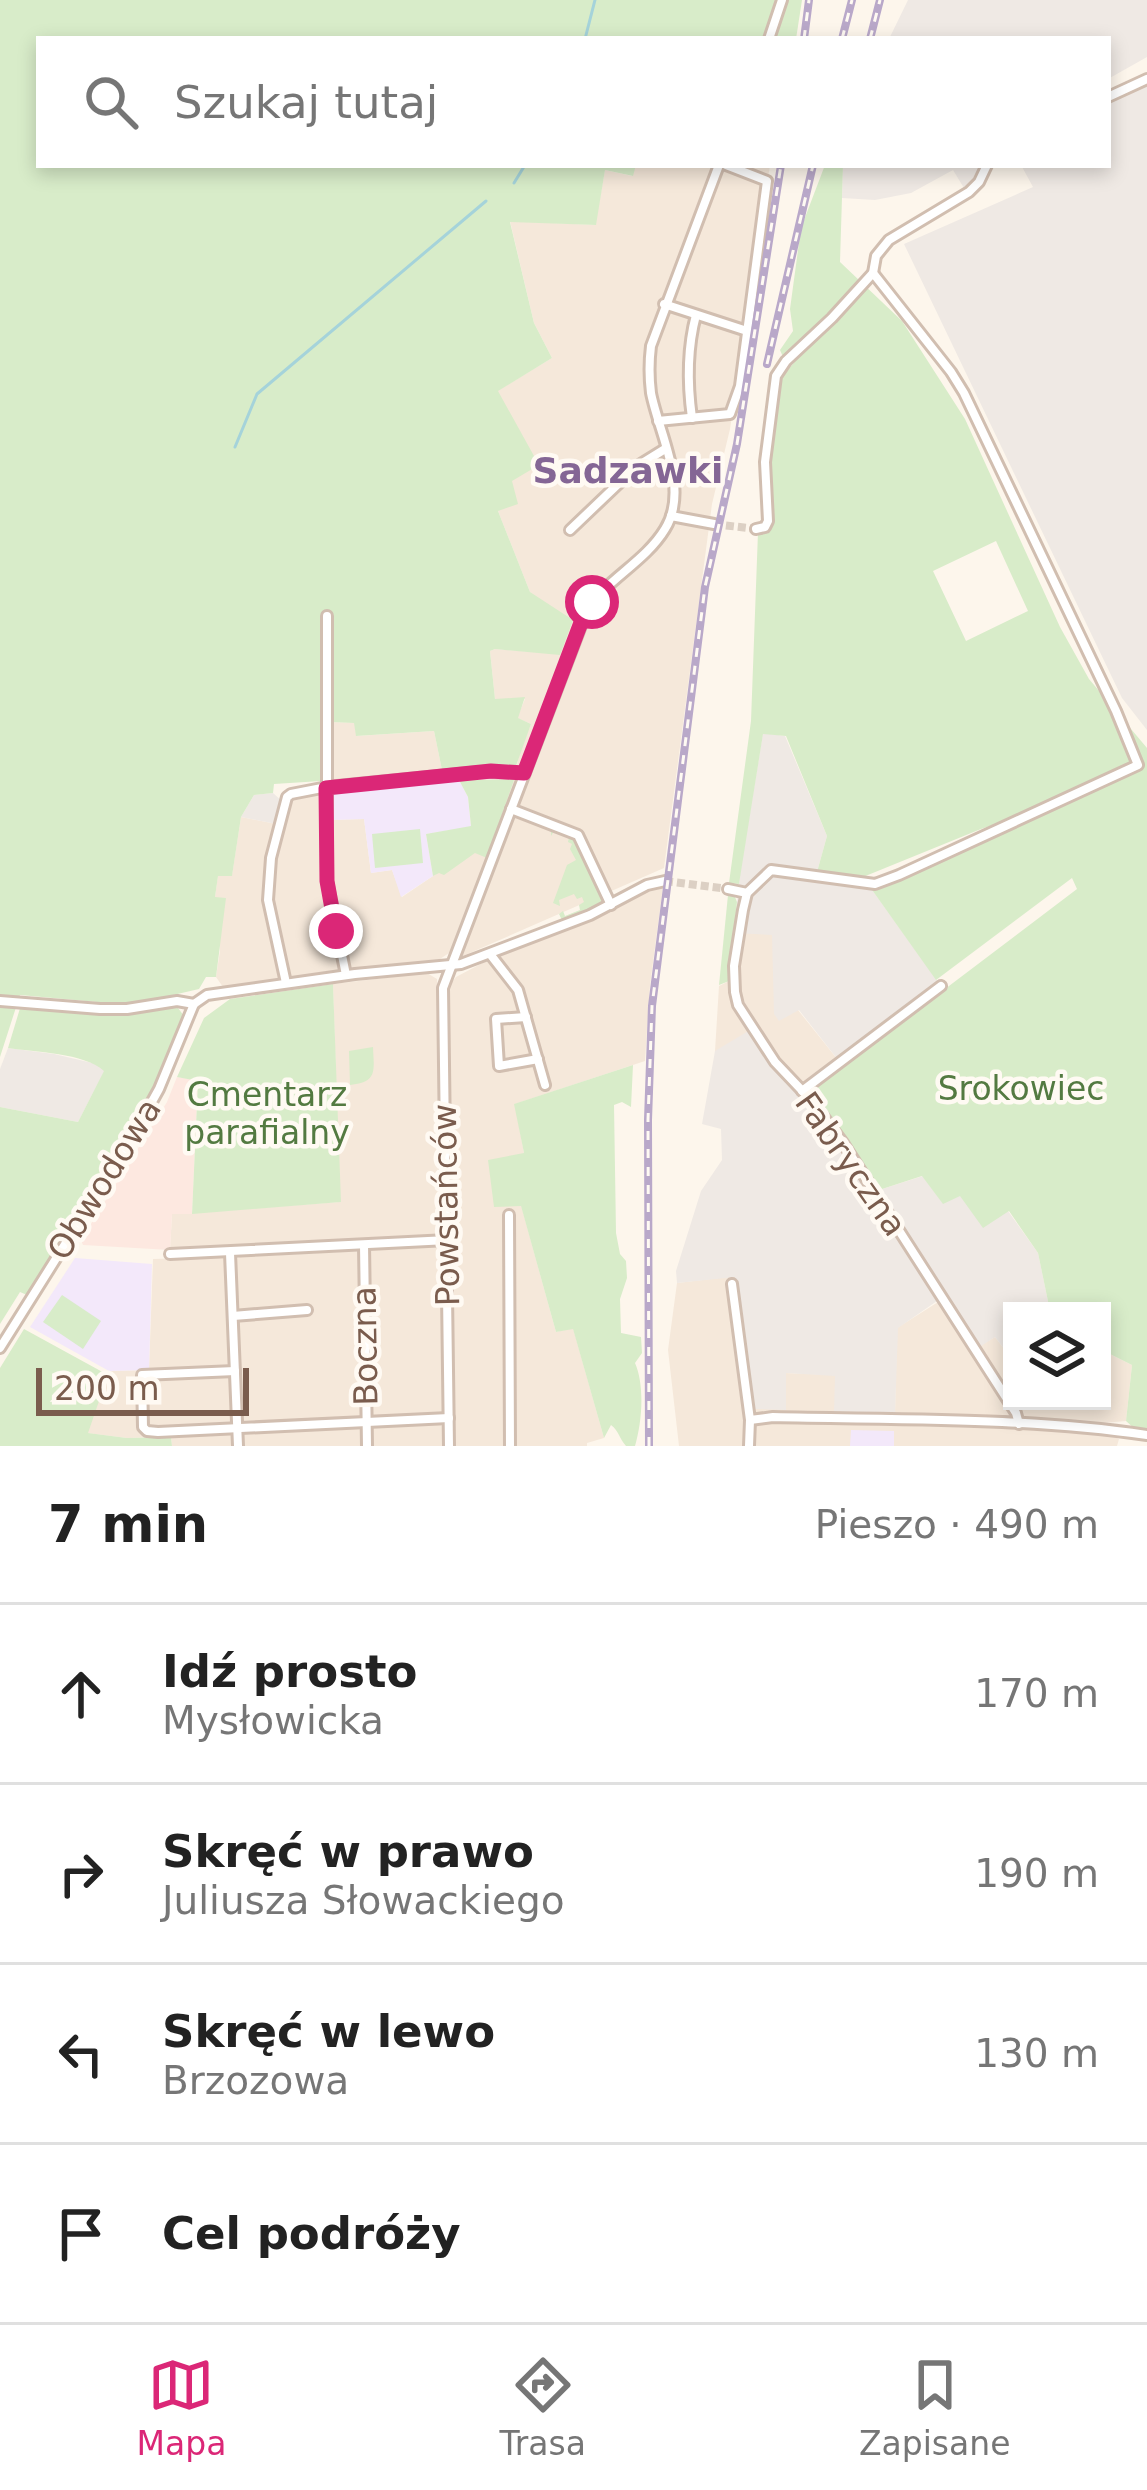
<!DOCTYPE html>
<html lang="pl">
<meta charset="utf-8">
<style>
:root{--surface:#fff;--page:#f6f6f6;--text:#222;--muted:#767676;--line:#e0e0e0;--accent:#db2777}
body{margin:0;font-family:"DejaVu Sans",sans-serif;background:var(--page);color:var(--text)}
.controls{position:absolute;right:36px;bottom:36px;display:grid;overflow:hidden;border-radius:0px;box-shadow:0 6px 18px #0003}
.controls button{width:108px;height:108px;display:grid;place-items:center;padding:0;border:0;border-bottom:3px solid var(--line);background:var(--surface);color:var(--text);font:60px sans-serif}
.scale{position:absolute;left:36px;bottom:30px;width:213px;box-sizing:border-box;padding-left:12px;border:6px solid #7a5c4d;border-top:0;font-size:33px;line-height:42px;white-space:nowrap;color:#7a5c4d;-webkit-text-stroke:9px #fffaf3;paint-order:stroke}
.stop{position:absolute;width:36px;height:36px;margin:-27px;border:9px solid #db2777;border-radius:50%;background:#fff}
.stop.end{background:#db2777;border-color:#fff;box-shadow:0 3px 12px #0008}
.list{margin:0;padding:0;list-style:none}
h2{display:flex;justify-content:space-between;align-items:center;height:156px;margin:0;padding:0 48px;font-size:51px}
h2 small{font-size:39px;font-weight:400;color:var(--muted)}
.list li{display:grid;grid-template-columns:78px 1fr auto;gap:36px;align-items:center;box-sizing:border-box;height:180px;padding:0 48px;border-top:3px solid var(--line)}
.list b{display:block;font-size:45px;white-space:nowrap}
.list p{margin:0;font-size:39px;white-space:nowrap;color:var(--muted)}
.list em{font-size:39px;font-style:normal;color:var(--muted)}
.icon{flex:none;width:66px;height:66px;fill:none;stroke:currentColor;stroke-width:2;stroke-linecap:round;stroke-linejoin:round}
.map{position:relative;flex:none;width:1147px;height:1446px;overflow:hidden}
.search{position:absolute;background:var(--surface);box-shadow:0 6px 18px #0003;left:36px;right:36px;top:36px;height:132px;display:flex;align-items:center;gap:30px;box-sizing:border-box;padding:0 42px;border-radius:0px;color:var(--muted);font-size:45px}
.sheet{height:876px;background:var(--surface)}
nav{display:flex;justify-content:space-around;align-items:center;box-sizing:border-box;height:168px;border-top:3px solid var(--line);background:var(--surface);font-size:33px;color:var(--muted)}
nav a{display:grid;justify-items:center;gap:6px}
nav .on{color:var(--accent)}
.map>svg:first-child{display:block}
</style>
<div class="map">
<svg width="1147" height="1446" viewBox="0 0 1147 1446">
<rect width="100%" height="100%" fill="#fdf6ec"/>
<g fill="#f5e8da">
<path d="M636,165H770L730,429L712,504L664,868L463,956L449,953L437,961L350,970L331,882L329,820L364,819L371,873L392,870L402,897L433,876L439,872L444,874L475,852L514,780L520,750L531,724L517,718L525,699H495L490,651L495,649L559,654L530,592L498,511L512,481L497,391L552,358L534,323L510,221L595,225L605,170L632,176Z"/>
<path d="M330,722L355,723L357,736L434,731L442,770L330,784Z"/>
<path d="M320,793L322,797L325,903L339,968L335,974L290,978L271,898L274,857L290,798L296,795Z"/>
<path d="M241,817L276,824L267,860L265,901L281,976L277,981L223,987L216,977L220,951L215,897L218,875H232Z"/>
<path d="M657,887H663L650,985L645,1061L515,1104L524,1153L521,1205L556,1332L573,1328L604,1438L587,1443V1446H455L448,987L456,977L490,959L565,930Z"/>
<path d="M734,932L772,934L798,1010L838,1060L803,1089L715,1051L719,986L729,981Z"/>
<path d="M427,973L437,979L442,1237L170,1250L172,1214L340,1202L333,984Z"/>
<path d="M441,1243L445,1250L444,1412L441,1416L371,1419L368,1251L371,1248Z"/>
<path d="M360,1251L362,1418L241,1423L234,1260L240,1257Z"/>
<path d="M222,1257L226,1261L235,1446H172L171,1437L127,1438L87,1433L109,1371L149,1370L153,1259Z"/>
<path d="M735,1276L785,1373L835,1375L836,1424L1101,1431L1119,1439L1117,1446H679L668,1350L677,1283Z"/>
<path d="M946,1297L978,1347L995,1337L1008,1354L1012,1355V1401H1102V1350L1132,1365L1126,1421L1103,1423L895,1414L897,1328Z"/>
<path d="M437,1423L444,1427V1446H370L372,1425Z"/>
<path d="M362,1426L364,1429V1446H241L240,1435L244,1432Z"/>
</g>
<path fill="#fde8e0" d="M177,1077L198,1080L192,1214H172L170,1250L83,1245L81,1240L167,1102Z"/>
<g fill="#efe9e4">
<path d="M908,0H1147V57L1108,79V39H889Z"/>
<path d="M1147,80V730L1122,698L904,244L1033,187L1021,165H1108V102Z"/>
<path d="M843,165H978L980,168L971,184L964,188L953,170L911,193L875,200L842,198Z"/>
<path d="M763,733L785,736L827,836L817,872L863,877L941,986L838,1060L799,1010L779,1021L774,1014L772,935L734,933L740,873Z"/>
<path d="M273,793L283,802L276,824L241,817L254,795Z"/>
<path d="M755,1027L803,1089L801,1096L835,1137L937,1301L898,1328L895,1414L834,1412L835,1376L786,1373V1410L755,1409L735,1277L677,1283L676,1271L701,1191L722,1160L721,1129L702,1124L715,1051Z"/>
<path d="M8,1048L54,1054L97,1064L105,1070L78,1122L0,1107V1069Z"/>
<path d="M923,1176L960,1195L1008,1211L1038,1253L1050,1311H1012V1355L1008,1354L995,1337L978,1348L879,1190Z"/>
</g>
<g fill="#f3e8fa">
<path d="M459,780L468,797L471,827L426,834L433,876L401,897L392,870L371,873L364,819L332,820L333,793Z"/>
<path d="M75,1258L152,1264L149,1370L109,1371L30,1327Z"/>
<path d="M851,1430L894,1431V1446H850Z"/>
</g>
<g fill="#d8ecc9" fill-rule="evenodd">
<path d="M0,0H775L771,15L779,0L765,39L771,16L762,39H39V165H636L633,176L605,170L596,225L510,222L534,323L552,358L498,391L539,465L512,481L518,504L498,511L530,592L573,620L560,655L495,649L490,651L495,699L525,697L518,718L531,724L516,766L442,770L434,731L356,736L354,723L330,722L334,633L322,632L321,781L274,784L273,793L254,795L241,817L232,876H218L215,897L226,898L216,977H206L199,989L130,1005L20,995L0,1057Z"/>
<path d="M786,0H802L796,39H772Z"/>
<path d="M825,165H843L840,262L902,321L965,419L1060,627L1089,679L1147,748V1440L1126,1421L1132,1365L1102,1350V1311H1050L1038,1253L1009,1211L983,1228L960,1196L943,1204L922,1176L879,1190L832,1118L809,1092L1077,889L1072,878L936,980L870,887L896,883L1046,814L1044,808L981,829L863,877L817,872L827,836L786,736L763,734L739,884L729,883L751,721L758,532L767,528L773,518L769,456L781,378L808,346L806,337L783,357L780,350L793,331L790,309L801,228ZM996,541L1028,611L966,641L933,571Z"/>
<path d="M459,780H514L487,858L475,853L444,875L439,873L433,876L426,834L471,826L468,797Z"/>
<path d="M420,829L423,863L375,868L372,834Z"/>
<path d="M554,829L577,839L604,902L562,920L559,914L563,911L565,916L580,910L579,905L584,902L582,897L577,899L574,894L559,900L560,906L553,903L567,865L576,860L570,849L572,844L568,842L569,837L554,831L551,836V830Z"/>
<path d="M728,895L735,897L737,902L729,981L719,985Z"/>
<path d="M333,984L341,1202L192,1214L198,1081L177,1077L204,1018L230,999Z"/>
<path d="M175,1004L184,1016L151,1098L27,1295L20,1292L0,1324V1107L78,1122L104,1071C85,1053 34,1052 8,1048L21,1005L103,1015Z"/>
<path d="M373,1047C374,1071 378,1082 350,1085L349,1051Z"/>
<path d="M633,1065L631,1107L622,1102L614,1105L616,1233L620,1254L626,1261L627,1278L620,1299L621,1333L641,1337L642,1353L635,1363C645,1386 642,1422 635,1446H626C619,1438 619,1431 611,1425L604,1438L573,1329L556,1332L521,1206L494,1207L488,1160L524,1153L514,1104Z"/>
<path d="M62,1295L101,1321L83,1349L43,1322Z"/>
<path d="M24,1329L108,1375L88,1433L127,1438L171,1437L172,1446H0V1368Z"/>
</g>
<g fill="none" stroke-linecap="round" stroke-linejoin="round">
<g stroke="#a5d3da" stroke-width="3">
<path d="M585,39L595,0"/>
<path d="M514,183L525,165"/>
<path d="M235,447L257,394L486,201"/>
</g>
<g stroke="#dcd0c4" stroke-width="8" stroke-dasharray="8 4" stroke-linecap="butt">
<path d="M714,524L756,529"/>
<path d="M665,881L728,889"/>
</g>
<g stroke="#d1beb0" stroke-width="14">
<g id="minor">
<path d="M769,39L782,0"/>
<path d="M1108,97L1147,79"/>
<path d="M873,273L951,372L964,393L1116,711L1138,765L899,875L875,884L771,870L747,893L743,910L734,966L735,992L738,1005L775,1062L811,1100L843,1143L1016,1413L1019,1424"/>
<path d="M664,304L747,331"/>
<path d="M692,418C687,382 687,349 696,315"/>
<path d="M658,421L730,414L740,386L767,181L726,165"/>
<path d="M671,516L714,524"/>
<path d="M756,529L765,527L768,521L765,462L776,376L786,361L832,318L873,273L876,256L889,240L969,192L979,182L987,165"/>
<path d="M570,530L636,467L665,449"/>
<path d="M327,616V881L346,975"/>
<path d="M511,809L578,835L611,905"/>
<path d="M728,889L747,893"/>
<path d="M490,954L518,990L545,1085"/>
<path d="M286,983L268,900L271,858L287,797L291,794L327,787L479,772L524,773"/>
<path d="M0,1001L100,1009H127L177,1001L194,1004L207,995L355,974L461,964L590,915L647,885L665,881"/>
<path d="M526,1017L496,1019L499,1066L538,1059"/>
<path d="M802,1091L941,986"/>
<path d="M509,1215L510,1446"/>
<path d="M364,1245L367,1446"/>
<path d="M230,1253L238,1446"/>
<path d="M170,1254L448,1240"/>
<path d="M732,1284L750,1420L749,1446"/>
<path d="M233,1316L307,1310"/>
<path d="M0,1348L134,1134L159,1089L194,1004"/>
<path d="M235,1371L142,1375L143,1427L147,1431L158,1432L449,1418"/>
<path d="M750,1420L773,1417C897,1420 1024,1417 1147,1435"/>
<path d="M449,1446L443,988L587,610C607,579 645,562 665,529C690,489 659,434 651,393C649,377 649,362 651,346L719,165"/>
</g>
</g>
<use href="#minor" stroke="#fff" stroke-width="8"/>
<g stroke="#b9a8c9" stroke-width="8">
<g id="rail">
<path d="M804,39L809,0"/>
<path d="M842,39L852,0"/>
<path d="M870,39L880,0"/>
<path d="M767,364L813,165"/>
<path d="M649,1446L648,1120L652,1006L705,587L737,444L781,165"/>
</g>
</g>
<use href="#rail" stroke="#fffaf3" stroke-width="3" stroke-dasharray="9" stroke-linecap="butt"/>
</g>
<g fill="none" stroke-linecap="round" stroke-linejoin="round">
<path stroke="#db2777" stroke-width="15" d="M336,931L327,881L326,788L491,771L524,773L582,620L592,602"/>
</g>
<g text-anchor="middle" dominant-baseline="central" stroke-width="9" stroke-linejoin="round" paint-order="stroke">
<g font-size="33" fill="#537a41" stroke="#fffaf3">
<text x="1021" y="1088">Srokowiec</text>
<text x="267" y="1094">Cmentarz<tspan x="267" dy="38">parafialny</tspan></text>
</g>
<g font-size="33" fill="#7a5c4d" stroke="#fffaf3">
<text transform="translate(851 1164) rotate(55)">Fabryczna</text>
<text transform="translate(104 1179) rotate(-58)">Obwodowa</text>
<text transform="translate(446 1205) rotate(-91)">Powstańców</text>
<text transform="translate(365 1346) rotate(-91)">Boczna</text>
</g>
<g font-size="36" font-weight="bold" fill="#846695" stroke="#fffaf3">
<text x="628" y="470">Sadzawki</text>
</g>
</g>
</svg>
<div class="controls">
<button><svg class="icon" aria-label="layers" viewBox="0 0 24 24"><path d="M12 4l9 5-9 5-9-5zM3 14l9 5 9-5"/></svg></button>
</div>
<div class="scale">200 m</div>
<div class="stop" style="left:592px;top:602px"></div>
<div class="stop end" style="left:336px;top:931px"></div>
<div class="search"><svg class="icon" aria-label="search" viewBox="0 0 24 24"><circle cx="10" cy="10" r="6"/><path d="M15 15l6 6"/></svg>Szukaj tutaj</div>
</div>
<section class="sheet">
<h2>7 min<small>Pieszo · 490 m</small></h2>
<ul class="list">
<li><svg class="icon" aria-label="ahead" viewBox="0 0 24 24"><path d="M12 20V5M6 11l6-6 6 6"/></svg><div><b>Idź prosto</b><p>Mysłowicka</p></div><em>170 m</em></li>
<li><svg class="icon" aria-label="right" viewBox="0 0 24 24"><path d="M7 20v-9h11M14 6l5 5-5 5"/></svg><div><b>Skręć w prawo</b><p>Juliusza Słowackiego</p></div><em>190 m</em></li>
<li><svg class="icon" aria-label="left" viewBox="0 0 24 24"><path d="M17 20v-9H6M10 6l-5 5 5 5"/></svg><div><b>Skręć w lewo</b><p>Brzozowa</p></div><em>130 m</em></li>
<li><svg class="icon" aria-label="arrive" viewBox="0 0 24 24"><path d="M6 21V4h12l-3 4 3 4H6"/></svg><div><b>Cel podróży</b></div></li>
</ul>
</section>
<nav>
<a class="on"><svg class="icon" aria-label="map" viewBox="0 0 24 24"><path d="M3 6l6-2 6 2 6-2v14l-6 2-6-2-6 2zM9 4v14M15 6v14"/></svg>Mapa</a>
<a><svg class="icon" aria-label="directions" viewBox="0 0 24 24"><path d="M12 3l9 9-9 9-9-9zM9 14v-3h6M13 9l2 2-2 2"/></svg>Trasa</a>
<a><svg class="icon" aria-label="saved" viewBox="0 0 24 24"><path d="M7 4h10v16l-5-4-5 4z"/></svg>Zapisane</a>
</nav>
